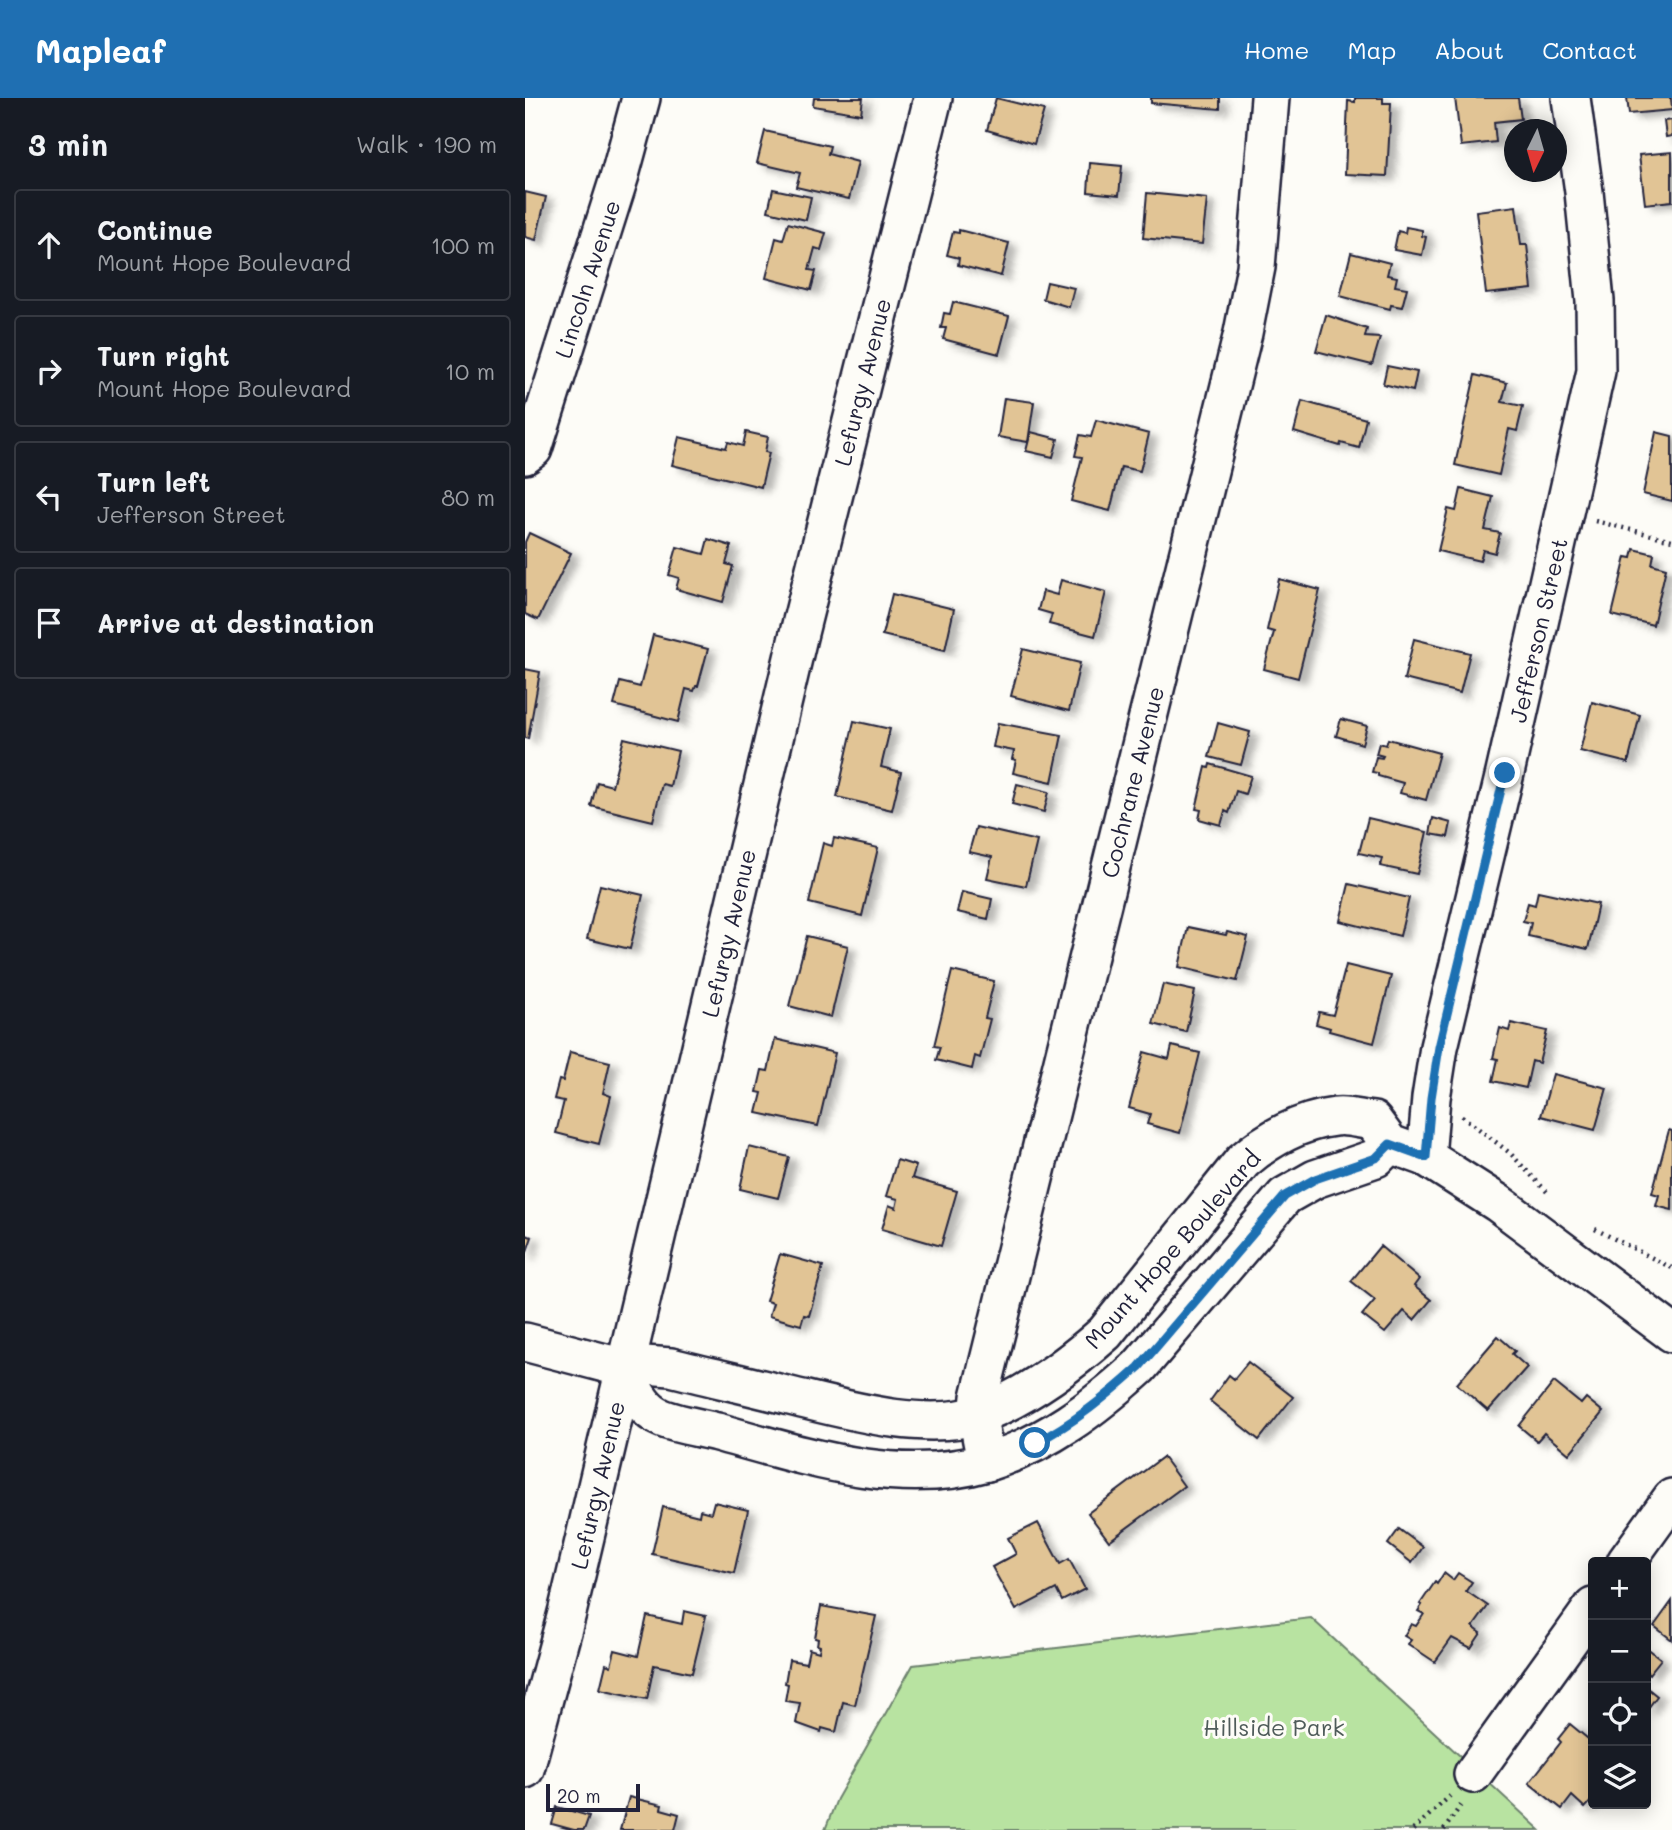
<!DOCTYPE html>
<meta charset="utf-8">
<style>
:root{--surface:#171b24;--page:#242831;--text:#f1f3f6;--muted:#9ea1a6;--line:#363941;--accent:#1f6fb2}
body{margin:0;font-family:Mali,sans-serif;background:var(--page);color:var(--text)}
.controls{position:absolute;right:21px;bottom:21px;display:grid;overflow:hidden;border-radius:7px;box-shadow:0 4px 18px #0003}
.controls button{width:63px;height:63px;display:grid;place-items:center;padding:0;border:0;border-bottom:2px solid var(--line);background:var(--surface);color:var(--text);font:35px sans-serif}
.compass{position:absolute;left:979px;top:21px;width:63px;height:63px;border-radius:50%;background:var(--surface);box-shadow:0 4px 18px #0003;rotate:185deg}
.scale{position:absolute;left:21px;bottom:18px;width:94px;box-sizing:border-box;padding-left:7px;border:4px solid #22223b;border-top:0;font-size:19px;line-height:24px;white-space:nowrap;color:#22223b;-webkit-text-stroke:5px #fdfcf7;paint-order:stroke}
.stop{position:absolute;width:21px;height:21px;margin:-16px;border:5px solid #1f6fb2;border-radius:50%;background:#fff}
.stop.end{background:#1f6fb2;border-color:#fff;box-shadow:0 2px 7px #0008}
.list{margin:0;padding:0;list-style:none}
h2{display:flex;justify-content:space-between;align-items:center;height:91px;margin:0;padding:0 28px;font-size:30px}
h2 small{font-size:23px;font-weight:400;color:var(--muted)}
.list li{display:grid;grid-template-columns:46px 1fr auto;gap:21px;align-items:center;box-sizing:border-box;height:112px;margin:0 14px 14px;padding:0 14px;border:2px solid var(--line);border-radius:7px}
.list b{display:block;font-size:26px;white-space:nowrap}
.list p{margin:0;font-size:23px;white-space:nowrap;color:var(--muted)}
.list em{font-size:23px;font-style:normal;color:var(--muted)}
.icon{flex:none;width:38px;height:38px;fill:none;stroke:currentColor;stroke-width:2;stroke-linecap:round;stroke-linejoin:round}
.map{position:relative;flex:none;width:1147px;height:1732px;overflow:hidden}
header{display:flex;align-items:center;gap:42px;box-sizing:border-box;height:98px;padding:0 35px;background:var(--accent);color:#fff}
header strong{font-size:33px}
nav{display:flex;gap:38px;margin-inline-start:auto;font-size:24px}
main{display:flex}
aside{flex:1;background:var(--surface)}
.map>svg:first-child{display:block}
</style>
<header>
<strong>Mapleaf</strong>
<nav><a>Home</a><a>Map</a><a>About</a><a>Contact</a></nav>
</header>
<main>
<aside>
<h2>3 min<small>Walk · 190 m</small></h2>
<ul class="list">
<li><svg class="icon" aria-label="ahead" viewBox="0 0 24 24"><path d="M12 20V5M6 11l6-6 6 6"/></svg><div><b>Continue</b><p>Mount Hope Boulevard</p></div><em>100 m</em></li>
<li><svg class="icon" aria-label="right" viewBox="0 0 24 24"><path d="M7 20v-9h11M14 6l5 5-5 5"/></svg><div><b>Turn right</b><p>Mount Hope Boulevard</p></div><em>10 m</em></li>
<li><svg class="icon" aria-label="left" viewBox="0 0 24 24"><path d="M17 20v-9H6M10 6l-5 5 5 5"/></svg><div><b>Turn left</b><p>Jefferson Street</p></div><em>80 m</em></li>
<li><svg class="icon" aria-label="arrive" viewBox="0 0 24 24"><path d="M6 21V4h12l-3 4 3 4H6"/></svg><div><b>Arrive at destination</b></div></li>
</ul>
</aside>
<div class="map">
<svg width="1147" height="1732" viewBox="0 0 1147 1732">
<defs>
<filter id="shadow"><feDropShadow dx="8" dy="4.5" stdDeviation="3.5" flood-color="#0004"/></filter>
</defs>
<rect width="100%" height="100%" fill="#fdfcf7"/>
<filter id="ink" filterUnits="userSpaceOnUse"><feTurbulence type="fractalNoise" baseFrequency=".0143" numOctaves="2"/><feDisplacementMap in="SourceGraphic" scale="14" xChannelSelector="R" yChannelSelector="G"/><feConvolveMatrix kernelMatrix="1 2 1 2 8 2 1 2 1" color-interpolation-filters="sRGB"/></filter>
<g filter="url(#ink)">
<path fill="#b8e3a1" stroke="#6d826e" stroke-width="2" d="M786,1520L1015,1732H300L312,1701L388,1567Z"/>
<g fill="#e1c495" stroke="#22223b" stroke-width="2" filter="url(#shadow)">
<path d="M289,0H338L336,16L288,8Z"/>
<path d="M471,0L519,12L509,46L462,32Z"/>
<path d="M626,0H695V11L626,5Z"/>
<path d="M830,0H858V5H866L862,78L820,76L823,3L830,4Z"/>
<path d="M930,0H993L996,21L969,24L971,44L936,48Z"/>
<path d="M1102,0H1146L1147,12L1104,16Z"/>
<path d="M1147,22V38L1141,39L1139,23Z"/>
<path d="M240,33L305,48L303,56L333,64L324,101L271,89L275,75L232,65Z"/>
<path d="M1147,54V103L1120,106L1114,57Z"/>
<path d="M565,65L597,68L594,97L563,94Z"/>
<path d="M248,91L286,99L281,122L243,113Z"/>
<path d="M0,94L21,99L11,142L0,139Z"/>
<path d="M622,95L682,101L677,146L618,140Z"/>
<path d="M991,108L996,147H1002L1007,191L961,196L951,113Z"/>
<path d="M263,125L301,135L296,152L290,150L284,172L291,173L286,192L241,180L251,140L258,142Z"/>
<path d="M881,129L897,132V138L901,139L897,157L869,152L873,133L880,135Z"/>
<path d="M434,132L484,145L476,178L433,167L434,160L422,157L428,134L434,135Z"/>
<path d="M826,155L865,165L862,177L872,179L870,188L882,190L877,209L866,207L865,211L815,198Z"/>
<path d="M522,184L549,190L544,209L518,201Z"/>
<path d="M428,204L484,218L474,256L418,241L421,230H416L419,215L425,216Z"/>
<path d="M801,217L842,231L840,239L855,240L847,267L791,253Z"/>
<path d="M862,268L892,274L888,293L858,286Z"/>
<path d="M950,277L982,285L977,304L998,308L992,333L984,331L974,377L930,367Z"/>
<path d="M479,300L509,304L503,344L473,339Z"/>
<path d="M777,303L841,321L834,350L816,345L815,348L769,334Z"/>
<path d="M571,322L624,336L615,373L596,369L585,413L546,403L557,359L550,358L555,337L566,339Z"/>
<path d="M221,334L243,339L240,354L244,355L236,389L147,367L154,339L201,350L203,344L218,348Z"/>
<path d="M506,334L533,341L528,359L501,353Z"/>
<path d="M1131,334L1147,338V403L1118,396Z"/>
<path d="M936,391L968,399L960,432L975,435L970,455L958,452L955,463L913,453L923,411L931,413Z"/>
<path d="M4,435L46,455L13,522L0,516V444Z"/>
<path d="M183,441L206,448L201,466L208,468L198,504L151,491L154,480L144,477L152,449L179,456Z"/>
<path d="M1109,451L1129,456L1127,466L1141,470L1128,527L1087,517L1101,459L1107,460Z"/>
<path d="M754,481L795,492L773,580L739,571L749,534L742,532Z"/>
<path d="M536,482L581,494L570,538L524,526L527,516L513,512L518,493L532,497Z"/>
<path d="M367,496L429,511L420,552L357,537Z"/>
<path d="M128,537L183,551L173,588H171L169,593L161,591L153,624L89,607L95,584L115,589Z"/>
<path d="M889,541L945,555L935,595L879,581Z"/>
<path d="M498,551L555,565L544,613L486,598Z"/>
<path d="M0,571L15,574L3,641L0,640Z"/>
<path d="M1067,604L1115,617L1103,665L1055,653Z"/>
<path d="M816,621L842,628L837,646L811,638Z"/>
<path d="M329,623L365,631L356,669L376,674L367,712L312,699Z"/>
<path d="M473,625L537,637L527,684L488,675L491,662L487,661L489,653L468,649Z"/>
<path d="M693,625L725,634L716,667L684,659Z"/>
<path d="M99,640L153,653L145,688L137,686L128,723L66,708L72,684L87,688Z"/>
<path d="M863,641L914,655L901,702L875,695L878,685L853,678V675L847,674L851,659L857,660L858,658L851,656L854,645L861,647Z"/>
<path d="M685,666L726,678L720,696L711,693L704,715L700,713L696,727L674,721L676,712L671,711L681,669L684,670Z"/>
<path d="M492,686L524,694L519,714L487,706Z"/>
<path d="M843,720L902,734L892,776L855,768L857,760L834,755Z"/>
<path d="M908,720L926,725L923,739L905,736Z"/>
<path d="M451,729L512,743L501,788L462,780L467,759L444,754Z"/>
<path d="M309,740L353,750L337,818L284,805L298,745L307,748Z"/>
<path d="M824,786L884,800L875,838L815,823Z"/>
<path d="M75,787L118,797L105,851L62,841Z"/>
<path d="M1013,793L1073,806L1063,851L1003,838L1006,825L998,823L1003,805L1010,807Z"/>
<path d="M437,794L467,801L463,821L432,814Z"/>
<path d="M663,829L701,837L702,834L723,839L712,883L654,869Z"/>
<path d="M282,838L323,848L306,919L264,908Z"/>
<path d="M821,867L866,878L849,945L804,933L805,930L791,926L794,914L808,917Z"/>
<path d="M427,873L469,883L460,920L465,921L455,960L450,958L447,971L411,962L415,949L409,948Z"/>
<path d="M638,886L670,893L661,934L628,926Z"/>
<path d="M986,925L1022,933L1014,965L1007,963L1001,990L968,983L973,961L968,960L975,930L984,933Z"/>
<path d="M250,941L310,955L293,1028L232,1015L237,995L232,994L237,972L243,973Z"/>
<path d="M647,948L675,955L655,1035L622,1026L625,1016L604,1010L619,954L644,961Z"/>
<path d="M45,954L85,964L78,995L86,998L74,1046L31,1035L39,1003L29,1001L34,982L38,983Z"/>
<path d="M1028,976L1082,990L1070,1032L1016,1018Z"/>
<path d="M1144,1032L1147,1033V1112L1131,1108L1134,1097L1127,1095Z"/>
<path d="M224,1049L264,1059L253,1100L215,1091Z"/>
<path d="M372,1062L391,1068L387,1080L432,1093L416,1148L357,1131L364,1107L371,1110L373,1101L361,1098Z"/>
<path d="M0,1137L7,1139L0,1159Z"/>
<path d="M855,1148L894,1181L889,1188L906,1202L889,1222L879,1213L860,1235L837,1217L850,1202L826,1183Z"/>
<path d="M255,1156L298,1168L284,1218L279,1217L276,1227L244,1218L248,1205L241,1203Z"/>
<path d="M973,1238L990,1253L987,1256L1002,1269L963,1313L932,1286Z"/>
<path d="M723,1264L768,1299L734,1342L685,1303L704,1277L709,1281Z"/>
<path d="M1029,1284L1056,1306L1061,1300L1078,1314L1044,1356L1019,1335L1012,1343L994,1328Z"/>
<path d="M638,1359L659,1388L584,1443L563,1415Z"/>
<path d="M189,1404L223,1412L209,1475L127,1456L138,1409L174,1418L175,1412L186,1415Z"/>
<path d="M513,1425L535,1466L544,1461L560,1491L537,1503L531,1491L491,1512L467,1469L491,1456L483,1440Z"/>
<path d="M874,1431L898,1449L887,1465L863,1446Z"/>
<path d="M919,1475L928,1482L933,1475L947,1484L941,1493L963,1508L948,1529L956,1535L946,1550L927,1540L910,1564L883,1546L886,1542L879,1538L886,1526L891,1528L899,1516L893,1513L897,1507L895,1506L910,1484L912,1486Z"/>
<path d="M1147,1503V1542L1129,1528Z"/>
<path d="M296,1508L351,1518L330,1607L318,1604L311,1634L297,1630L296,1634L271,1625L275,1605L260,1603L263,1586L260,1585L264,1562L281,1565L284,1551L294,1554L295,1548L292,1547L293,1541L290,1540Z"/>
<path d="M159,1513L181,1518L167,1575L129,1567L122,1601L75,1591L81,1566L86,1568L90,1552L113,1558L122,1518L157,1526Z"/>
<path d="M1121,1549L1136,1561L1124,1576L1121,1573Z"/>
<path d="M1121,1589L1132,1598L1121,1613Z"/>
<path d="M1045,1626L1068,1645V1701L1060,1710L1047,1698L1037,1711L1004,1685L1036,1644L1033,1641Z"/>
<path d="M104,1699L137,1707L136,1711L154,1716L150,1732H95Z"/>
<path d="M32,1709L64,1718L59,1732H49L27,1726Z"/>
</g>
<g fill="none" stroke-linecap="round" stroke-linejoin="round">
<g stroke="#22223b" stroke-width="42">
<g id="street">
<path d="M0,357L8,351L95,77L116,0"/>
<path d="M901,1059L906,1000L914,949L980,675L1071,273L1070,203L1059,94L1046,0"/>
<path d="M0,1244L99,1270L120,1267L146,1269C186,1279 226,1288 265,1298C319,1311 401,1335 455,1316C501,1299 544,1267 580,1235L718,1063C743,1041 776,1023 810,1019C822,1017 836,1022 848,1023L865,1046L901,1059L973,1105L1147,1235"/>
<path d="M99,1270C107,1287 114,1307 131,1317C143,1325 177,1330 192,1334C279,1358 373,1390 462,1364C522,1346 569,1310 614,1269L760,1098L790,1081L851,1060L865,1046"/>
<path d="M462,1364C456,1342 452,1322 455,1299L718,235L731,169L745,0"/>
<path d="M1101,1464L1147,1400"/>
<path d="M0,1671L42,1515L273,539L408,0"/>
<path d="M948,1676L1068,1509"/>
</g>
</g>
<g stroke="#22223b" stroke-width="4.5" stroke-dasharray="2 5" stroke-linecap="butt">
<path d="M1070,423L1147,442"/>
<path d="M937,1018L985,1055L1024,1096"/>
<path d="M1070,1131L1147,1170"/>
<path d="M888,1732L925,1698"/>
<path d="M919,1732L936,1707"/>
</g>
<use href="#street" stroke="#fdfcf7" stroke-width="37"/>
</g>
</g>
<g fill="none" stroke-linecap="round" stroke-linejoin="round" filter="url(#ink)">
<path stroke="#1f6fb2" stroke-width="9" d="M510,1345C549,1325 582,1298 614,1269L760,1098L790,1081L851,1060L865,1046L901,1059L906,1000L914,949L980,675"/>
</g>
<g text-anchor="middle" dominant-baseline="central" stroke-width="6" stroke-linejoin="round" paint-order="stroke">
<g font-size="23" fill="#22223b" stroke="#fdfcf7">
<text transform="translate(62 181) rotate(-72)">Lincoln Avenue</text>
<text transform="translate(337 284) rotate(-76)">Lefurgy Avenue</text>
<text transform="translate(1013 532) rotate(-77)">Jefferson Street</text>
<text transform="translate(607 684) rotate(-76)">Cochrane Avenue</text>
<text transform="translate(203 835) rotate(-77)">Lefurgy Avenue</text>
<text transform="translate(647 1151) rotate(-49)">Mount Hope Boulevard</text>
<text transform="translate(72 1387) rotate(-77)">Lefurgy Avenue</text>
</g>
<g font-size="23" fill="#4f5c5a" stroke="#fdfcf7">
<text x="749" y="1629">Hillside Park</text>
</g>
</g>
</svg>
<div class="controls">
<button>+</button>
<button>−</button>
<button><svg class="icon" aria-label="locate" viewBox="0 0 24 24"><circle cx="12" cy="12" r="6"/><path d="M12 2v4M12 18v4M2 12h4M18 12h4"/></svg></button>
<button><svg class="icon" aria-label="layers" viewBox="0 0 24 24"><path d="M12 4l9 5-9 5-9-5zM3 14l9 5 9-5"/></svg></button>
</div>
<svg class="compass" viewBox="-18 -18 36 36"><path d="M0-13l5 13h-10z" fill="#e53935"/><path d="M0 13l5-13h-10z" fill="#9ea1a6"/></svg>
<div class="scale">20 m</div>
<div class="stop" style="left:510px;top:1345px"></div>
<div class="stop end" style="left:980px;top:675px"></div>
</div>
</main>
